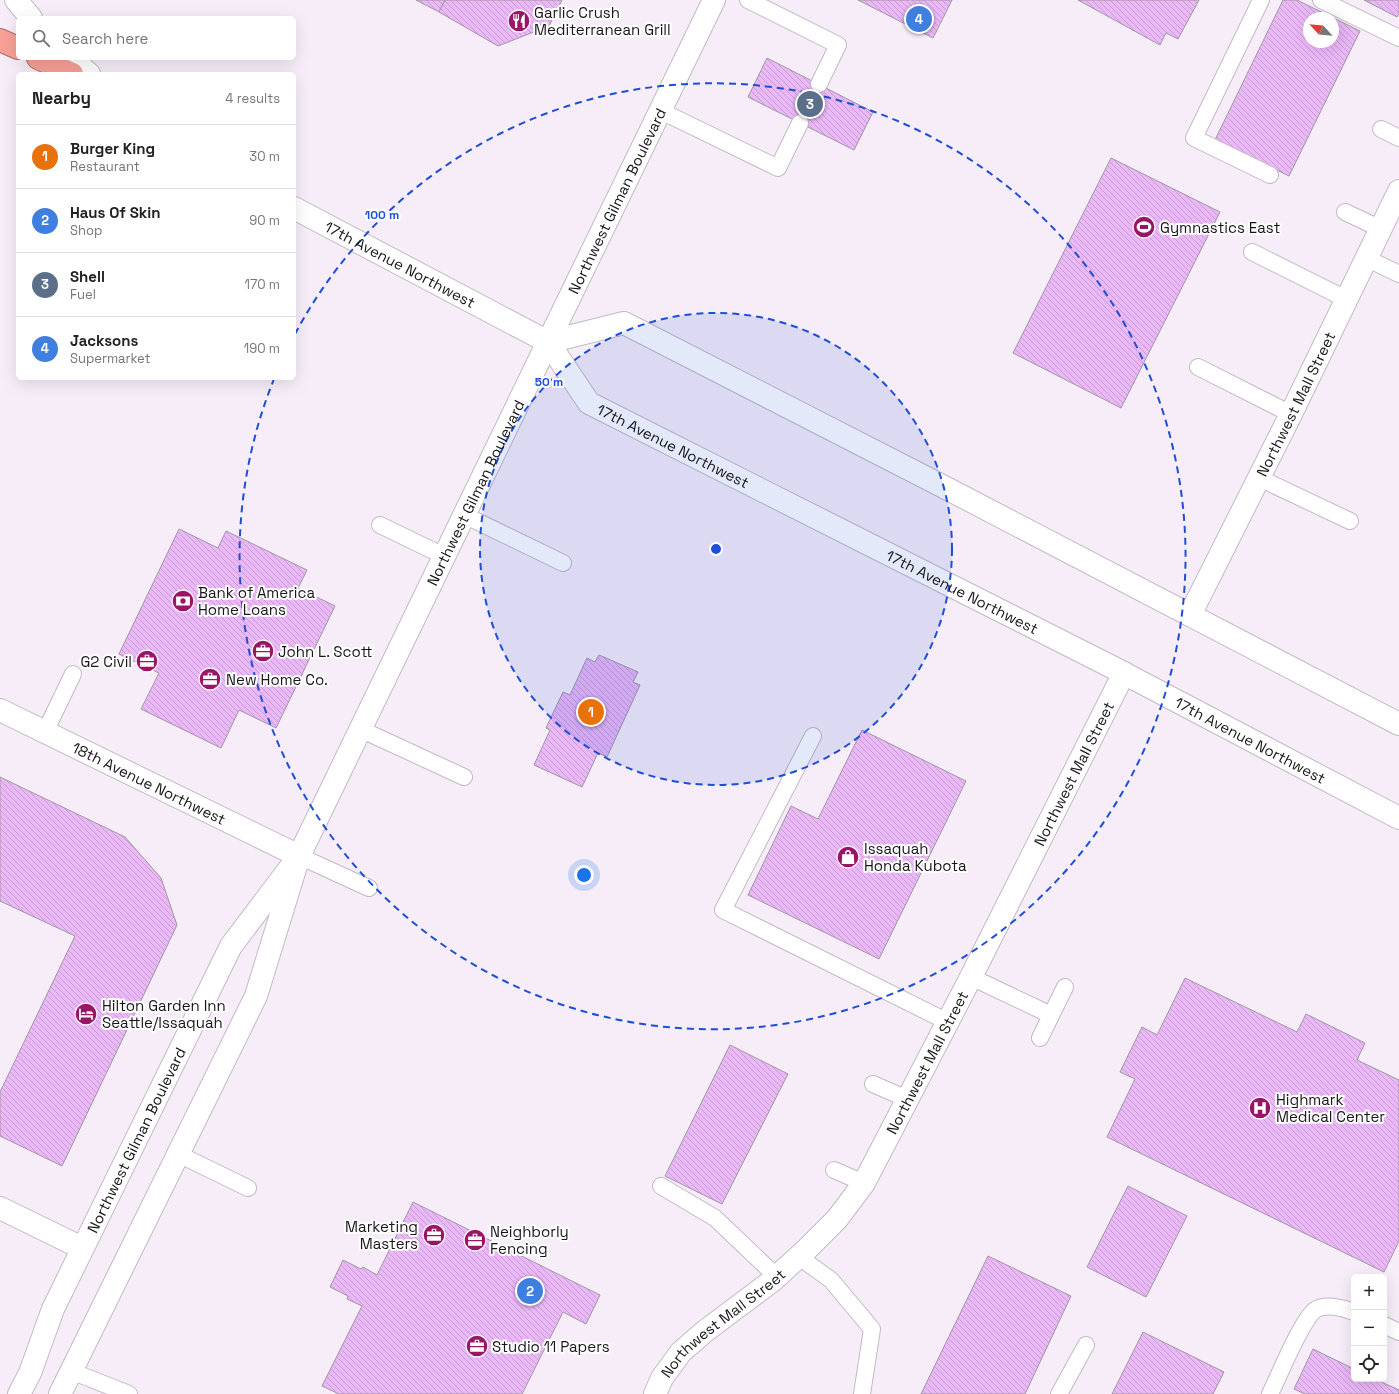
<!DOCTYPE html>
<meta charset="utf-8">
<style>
:root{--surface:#fff;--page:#f6f6f6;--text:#222;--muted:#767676;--line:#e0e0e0;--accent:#9b1567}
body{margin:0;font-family:"Space Grotesk",sans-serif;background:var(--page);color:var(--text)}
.controls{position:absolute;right:12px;bottom:12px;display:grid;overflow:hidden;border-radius:6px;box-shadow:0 4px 16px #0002}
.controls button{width:36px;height:36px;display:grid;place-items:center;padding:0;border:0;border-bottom:1px solid var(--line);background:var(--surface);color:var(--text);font:20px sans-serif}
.compass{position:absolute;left:1303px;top:12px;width:36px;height:36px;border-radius:50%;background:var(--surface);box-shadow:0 4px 16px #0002;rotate:296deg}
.you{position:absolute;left:584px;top:875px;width:14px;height:14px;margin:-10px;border:3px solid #fff;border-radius:50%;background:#1a73e8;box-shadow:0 0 0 6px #1a73e833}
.badge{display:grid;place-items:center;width:26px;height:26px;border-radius:50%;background:var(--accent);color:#fff;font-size:13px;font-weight:700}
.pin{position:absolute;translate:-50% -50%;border:2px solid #fff;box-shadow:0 1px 4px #0006}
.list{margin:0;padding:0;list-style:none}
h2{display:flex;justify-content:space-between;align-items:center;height:52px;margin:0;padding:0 16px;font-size:17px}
h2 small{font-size:13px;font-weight:400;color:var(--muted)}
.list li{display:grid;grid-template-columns:26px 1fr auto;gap:12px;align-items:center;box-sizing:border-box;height:64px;padding:0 16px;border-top:1px solid var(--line)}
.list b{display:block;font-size:15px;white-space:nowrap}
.list p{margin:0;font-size:13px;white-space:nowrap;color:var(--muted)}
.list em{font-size:13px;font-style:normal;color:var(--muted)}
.icon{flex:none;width:22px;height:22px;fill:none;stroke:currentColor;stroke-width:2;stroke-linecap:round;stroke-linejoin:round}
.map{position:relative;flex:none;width:1399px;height:1394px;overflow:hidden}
.search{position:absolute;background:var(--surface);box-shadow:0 4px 16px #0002;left:16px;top:16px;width:280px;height:44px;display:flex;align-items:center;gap:10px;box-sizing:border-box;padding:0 14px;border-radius:6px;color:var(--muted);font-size:15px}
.panel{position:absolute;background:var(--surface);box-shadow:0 4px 16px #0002;left:16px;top:72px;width:280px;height:308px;border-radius:6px}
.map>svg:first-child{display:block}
</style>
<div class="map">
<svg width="1399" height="1394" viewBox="0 0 1399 1394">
<defs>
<pattern id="building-back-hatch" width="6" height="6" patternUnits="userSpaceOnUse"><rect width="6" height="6" fill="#eab7f7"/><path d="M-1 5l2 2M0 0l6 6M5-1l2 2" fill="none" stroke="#c89dd3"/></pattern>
</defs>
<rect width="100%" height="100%" fill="#f6edf8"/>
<g fill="url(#building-back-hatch)" stroke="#9f97a1" fill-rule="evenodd">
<path d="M416,0H445L439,12Z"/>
<path d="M445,0H562L549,26L498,46L439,12Z"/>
<path d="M858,0H952L933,38Z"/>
<path d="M1078,0H1199L1178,39L1166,33L1160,45Z"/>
<path d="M1283,0H1297L1360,31L1289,176L1215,140ZM1309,18H1333V42H1309Z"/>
<path d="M1364,0H1399V14L1397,17Z"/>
<path d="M767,58L873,112L854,150L748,97Z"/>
<path d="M1111,158L1220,212L1121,408L1013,353Z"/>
<path d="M179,529L218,548L226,531L307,570L298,588L335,606L276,728L239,710L221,748L141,709L159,673L119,654Z"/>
<path d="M599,655L638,672L633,682L640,685L607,757L598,753L582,787L534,765L550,730L546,728L563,692L570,695L587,658L595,662Z"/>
<path d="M862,730L966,781L879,959L748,895L791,806L818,819Z"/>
<path d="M0,777L125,837L161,878L177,925L62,1166L0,1136V1092L75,936L0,901Z"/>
<path d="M1185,978L1297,1032L1306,1014L1365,1043L1357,1060L1399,1080V1241L1384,1272L1107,1137L1135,1079L1120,1072L1142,1027L1157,1035Z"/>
<path d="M730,1045L788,1074L722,1204L665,1176Z"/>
<path d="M1128,1186L1187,1216L1146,1297L1087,1267Z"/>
<path d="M413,1202L600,1295L586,1324L563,1312L522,1394H339L322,1386L362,1306L347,1299L348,1296L330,1287L343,1260L361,1269L363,1267L377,1275Z"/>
<path d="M988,1256L1071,1296L1025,1394H921Z"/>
<path d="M1143,1332L1224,1372L1213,1394H1112Z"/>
<path d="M1313,1349L1354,1369V1379H1375L1399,1390V1394H1305L1294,1389Z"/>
</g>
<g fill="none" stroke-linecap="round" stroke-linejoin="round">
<g stroke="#c2b9c4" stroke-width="18">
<g id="lane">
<path d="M748,0L838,45L819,84"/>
<path d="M1261,0L1194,138L1270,175"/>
<path d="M1321,0L1399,38"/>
<path d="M661,111L778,168L800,123"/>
<path d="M1381,129L1399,138"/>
<path d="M1345,212L1381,229"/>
<path d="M1252,252L1346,299"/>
<path d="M1366,258L1399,274"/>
<path d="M1198,367L1291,414"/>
<path d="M1259,478L1350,521"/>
<path d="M464,515L563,563"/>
<path d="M380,525L444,556"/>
<path d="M360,729L464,777"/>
<path d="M45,732L73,674"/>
<path d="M813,736L723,910L948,1022"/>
<path d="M299,856L369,888"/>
<path d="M971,977L1051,1015"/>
<path d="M1040,1038L1065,987"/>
<path d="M873,1084L907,1099"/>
<path d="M178,1154L248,1188"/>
<path d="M834,1170L864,1183"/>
<path d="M661,1186L715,1218L777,1277"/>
<path d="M799,1257L831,1280L872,1329L862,1394"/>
<path d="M1384,1325L1399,1332"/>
<path d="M71,1371L129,1394"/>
<path d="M1059,1394L1086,1345"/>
<path d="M1270,1394C1279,1376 1301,1321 1315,1310C1325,1303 1344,1308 1354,1312"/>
</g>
</g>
<g stroke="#c2b9c4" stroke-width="24">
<g id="street">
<path id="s1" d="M1190,615L1291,414L1399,191"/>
<path id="s2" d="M0,710L299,856"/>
<path d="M0,1208L82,1248"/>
<path id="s3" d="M19,1394L30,1373L53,1309L231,946L290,868"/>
<path id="s4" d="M60,1394L256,996L299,856L548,342"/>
<path id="s5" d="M655,1394L662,1378L681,1352L704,1332L772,1281L805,1251L837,1219L864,1183L971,977L1124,673"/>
</g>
</g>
<g stroke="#c2b9c4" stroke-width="24">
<g id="secondary">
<path d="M16,0L31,18"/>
<path d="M70,58L89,74"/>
<path id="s6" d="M294,208L548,342L589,403L1114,668L1399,818"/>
<path d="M548,342L624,323L948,489L1399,724"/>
<path id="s7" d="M548,342L714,0"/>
</g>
</g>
<g stroke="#aa706b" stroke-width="24">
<g id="highway">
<path d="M0,40L18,48"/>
<path d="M38,58L72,74"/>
</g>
</g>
<use href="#lane" stroke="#fff" stroke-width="16"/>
<use href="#street" stroke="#fff" stroke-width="22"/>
<use href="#secondary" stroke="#fff" stroke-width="22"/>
<use href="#highway" stroke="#f8a097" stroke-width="22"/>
</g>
<circle cx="716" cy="549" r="236" fill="#1d4ed8" fill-opacity=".12"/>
<g fill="none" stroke="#1d4ed8" stroke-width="2" stroke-dasharray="7 5">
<circle cx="716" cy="549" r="236"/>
<path d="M295 334A473 473 0 1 1 274 379"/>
</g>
<defs>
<g id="restaurant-disc" transform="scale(1.15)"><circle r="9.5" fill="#9b1567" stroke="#fff"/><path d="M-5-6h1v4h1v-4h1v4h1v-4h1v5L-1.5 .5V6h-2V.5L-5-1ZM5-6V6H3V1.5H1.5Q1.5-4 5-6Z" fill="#fff"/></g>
<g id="stadium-disc" transform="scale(1.15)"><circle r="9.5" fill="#9b1567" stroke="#fff"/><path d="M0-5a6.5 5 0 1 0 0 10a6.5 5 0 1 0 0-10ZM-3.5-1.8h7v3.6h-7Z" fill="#fff"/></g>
<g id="bank-disc" transform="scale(1.15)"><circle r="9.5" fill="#9b1567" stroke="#fff"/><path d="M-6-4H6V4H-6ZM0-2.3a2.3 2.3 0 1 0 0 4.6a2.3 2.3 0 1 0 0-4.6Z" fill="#fff"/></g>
<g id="office-disc" transform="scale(1.15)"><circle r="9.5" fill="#9b1567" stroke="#fff"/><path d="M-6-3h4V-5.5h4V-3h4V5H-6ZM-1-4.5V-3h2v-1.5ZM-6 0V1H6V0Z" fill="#fff"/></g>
<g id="shop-disc" transform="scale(1.15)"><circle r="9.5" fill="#9b1567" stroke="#fff"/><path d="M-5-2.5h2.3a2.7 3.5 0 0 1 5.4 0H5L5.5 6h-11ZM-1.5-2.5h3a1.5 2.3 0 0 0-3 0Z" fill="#fff"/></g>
<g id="hotel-disc" transform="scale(1.15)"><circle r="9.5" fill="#9b1567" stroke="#fff"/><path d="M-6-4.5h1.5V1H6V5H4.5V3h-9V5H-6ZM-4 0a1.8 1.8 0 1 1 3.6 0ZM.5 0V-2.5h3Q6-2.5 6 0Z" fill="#fff"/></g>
<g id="hospital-disc" transform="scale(1.15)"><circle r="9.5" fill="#9b1567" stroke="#fff"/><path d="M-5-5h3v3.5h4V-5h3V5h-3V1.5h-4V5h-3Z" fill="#fff"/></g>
</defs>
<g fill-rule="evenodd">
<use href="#restaurant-disc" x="519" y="21"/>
<use href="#stadium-disc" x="1144" y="227"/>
<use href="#bank-disc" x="183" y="601"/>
<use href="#office-disc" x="263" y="651"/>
<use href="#office-disc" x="147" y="661"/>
<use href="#office-disc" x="210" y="679"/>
<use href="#shop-disc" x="848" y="857"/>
<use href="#hotel-disc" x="86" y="1014"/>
<use href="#hospital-disc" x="1260" y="1108"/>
<use href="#office-disc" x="434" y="1235"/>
<use href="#office-disc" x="475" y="1240"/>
<use href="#office-disc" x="477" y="1346"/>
</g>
<g text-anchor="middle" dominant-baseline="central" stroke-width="4" stroke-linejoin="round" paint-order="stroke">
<g font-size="15" fill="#19161a" stroke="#fff" text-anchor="start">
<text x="534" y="12">Garlic Crush<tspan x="534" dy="17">Mediterranean Grill</tspan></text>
<text x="1160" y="227">Gymnastics East</text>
<text x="198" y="592">Bank of America<tspan x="198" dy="17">Home Loans</tspan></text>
<text x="278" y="651">John L. Scott</text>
<text x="132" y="661" text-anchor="end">G2 Civil</text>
<text x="226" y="679">New Home Co.</text>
<text x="864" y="848">Issaquah<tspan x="864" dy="17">Honda Kubota</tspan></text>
<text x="102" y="1005">Hilton Garden Inn<tspan x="102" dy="17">Seattle/Issaquah</tspan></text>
<text x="1276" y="1099">Highmark<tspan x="1276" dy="17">Medical Center</tspan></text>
<text x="418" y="1226" text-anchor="end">Marketing<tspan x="418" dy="17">Masters</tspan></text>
<text x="490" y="1231">Neighborly<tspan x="490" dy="17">Fencing</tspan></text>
<text x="492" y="1346">Studio 11 Papers</text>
</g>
<g font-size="15" fill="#19161a" stroke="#fff">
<text stroke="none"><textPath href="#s7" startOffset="157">Northwest Gilman Boulevard</textPath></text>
<text stroke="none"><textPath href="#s6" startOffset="120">17th Avenue Northwest</textPath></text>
<text stroke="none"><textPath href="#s1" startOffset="236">Northwest Mall Street</textPath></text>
<text stroke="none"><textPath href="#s6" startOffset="455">17th Avenue Northwest</textPath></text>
<text stroke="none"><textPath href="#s4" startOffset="994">Northwest Gilman Boulevard</textPath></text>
<text stroke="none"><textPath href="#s6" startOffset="779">17th Avenue Northwest</textPath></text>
<text stroke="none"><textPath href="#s6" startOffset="1103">17th Avenue Northwest</textPath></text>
<text stroke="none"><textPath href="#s5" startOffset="760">Northwest Mall Street</textPath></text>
<text stroke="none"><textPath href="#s2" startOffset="166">18th Avenue Northwest</textPath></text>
<text stroke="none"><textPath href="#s5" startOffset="436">Northwest Mall Street</textPath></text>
<text stroke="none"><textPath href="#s3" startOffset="280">Northwest Gilman Boulevard</textPath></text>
<text stroke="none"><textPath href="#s5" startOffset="100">Northwest Mall Street</textPath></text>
</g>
</g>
<circle cx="716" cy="549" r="6" fill="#1d4ed8" stroke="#fff" stroke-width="2"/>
<g font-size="12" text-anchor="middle" font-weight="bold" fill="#1d4ed8" stroke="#fff" stroke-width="4" stroke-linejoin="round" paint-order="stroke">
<text x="382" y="219">100 m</text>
<text x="549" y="386">50 m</text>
</g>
</svg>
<div class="controls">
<button>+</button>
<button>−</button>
<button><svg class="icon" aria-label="locate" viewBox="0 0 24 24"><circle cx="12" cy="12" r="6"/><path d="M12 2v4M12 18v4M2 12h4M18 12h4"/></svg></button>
</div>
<svg class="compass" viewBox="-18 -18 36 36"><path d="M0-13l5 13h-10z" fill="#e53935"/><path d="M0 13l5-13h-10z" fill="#767676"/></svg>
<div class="you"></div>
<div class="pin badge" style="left:591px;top:712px;background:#e8710a">1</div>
<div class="pin badge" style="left:530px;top:1291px;background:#3f7fe0">2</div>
<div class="pin badge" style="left:810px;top:104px;background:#5c6f8a">3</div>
<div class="pin badge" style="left:919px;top:19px;background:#3f7fe0">4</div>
<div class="search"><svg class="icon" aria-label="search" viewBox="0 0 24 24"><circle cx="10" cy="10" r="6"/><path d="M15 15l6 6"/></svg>Search here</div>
<section class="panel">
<h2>Nearby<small>4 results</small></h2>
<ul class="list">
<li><span class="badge" style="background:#e8710a">1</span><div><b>Burger King</b><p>Restaurant</p></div><em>30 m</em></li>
<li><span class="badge" style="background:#3f7fe0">2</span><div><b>Haus Of Skin</b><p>Shop</p></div><em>90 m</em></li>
<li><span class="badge" style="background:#5c6f8a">3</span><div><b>Shell</b><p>Fuel</p></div><em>170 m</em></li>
<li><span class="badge" style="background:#3f7fe0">4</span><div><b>Jacksons</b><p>Supermarket</p></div><em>190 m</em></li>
</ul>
</section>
</div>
